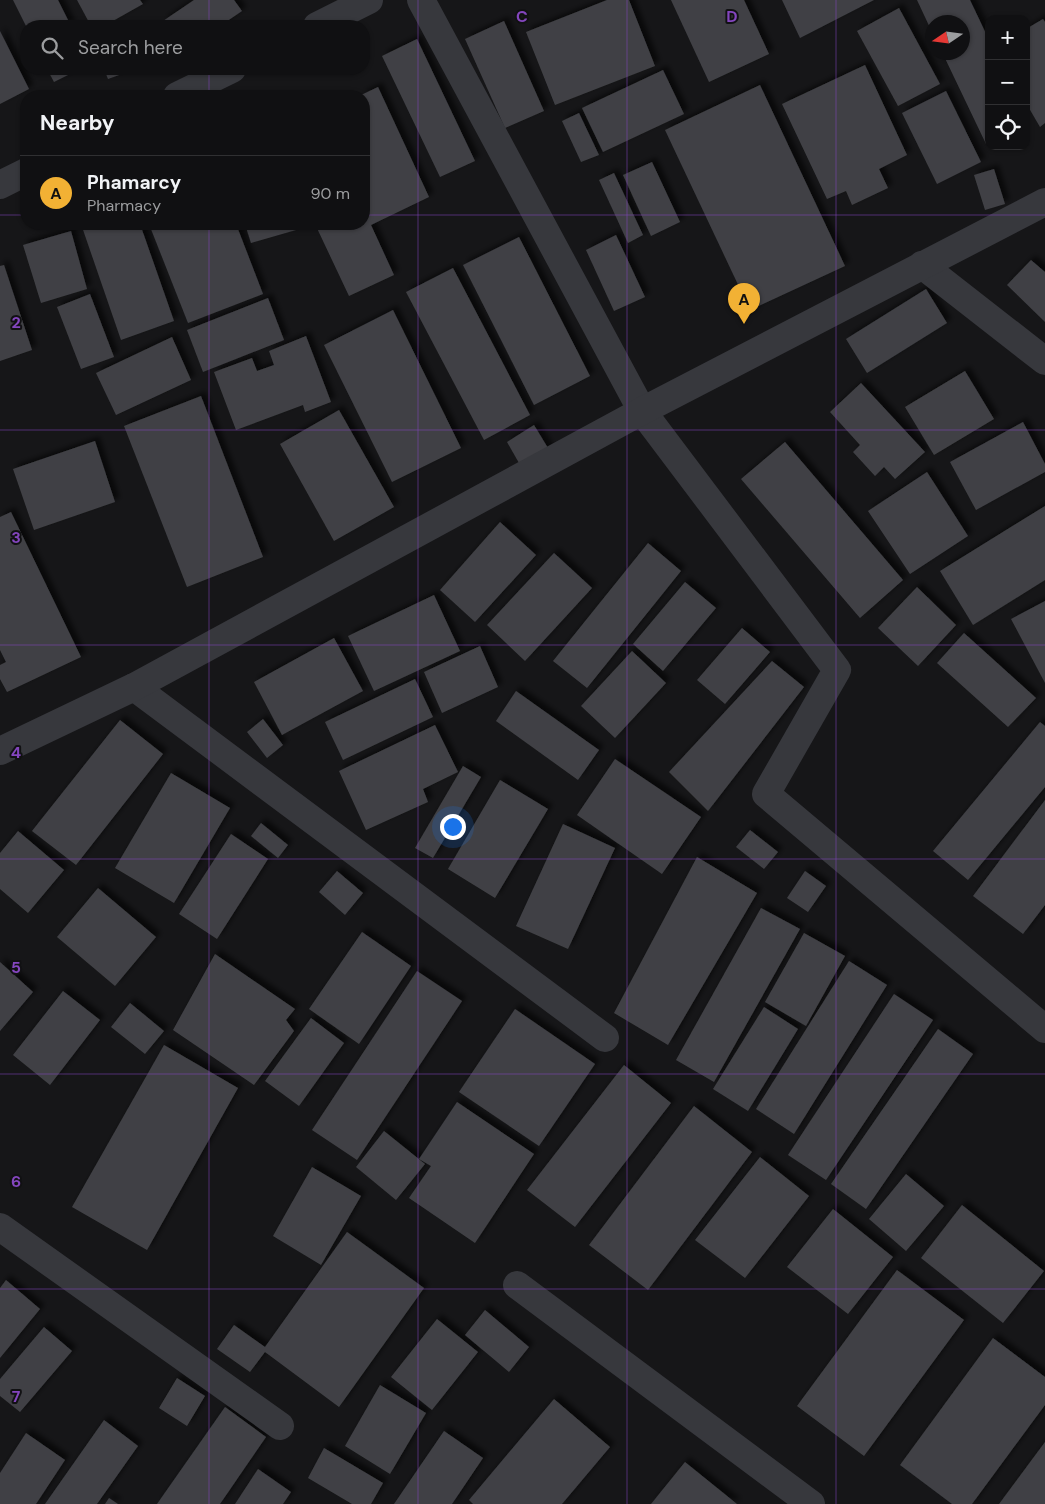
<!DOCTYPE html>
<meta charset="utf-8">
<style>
:root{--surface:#101012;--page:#19191b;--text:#f1f3f6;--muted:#9c9d9f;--line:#303032;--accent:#f2b134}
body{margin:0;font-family:"DM Sans",sans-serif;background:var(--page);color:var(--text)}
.controls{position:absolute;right:15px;top:15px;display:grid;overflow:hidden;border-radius:10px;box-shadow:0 1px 4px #0004}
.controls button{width:45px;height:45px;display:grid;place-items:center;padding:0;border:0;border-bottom:1px solid var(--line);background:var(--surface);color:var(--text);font:25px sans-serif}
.compass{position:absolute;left:925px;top:15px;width:45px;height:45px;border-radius:50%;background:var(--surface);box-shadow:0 1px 4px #0004;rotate:257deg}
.you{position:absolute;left:452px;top:826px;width:18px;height:18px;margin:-12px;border:4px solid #fff;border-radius:50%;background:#1a73e8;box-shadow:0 0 0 8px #1a73e833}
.badge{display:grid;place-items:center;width:32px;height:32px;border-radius:50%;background:var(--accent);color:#111;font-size:16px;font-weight:700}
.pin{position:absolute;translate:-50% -41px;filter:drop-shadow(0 1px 2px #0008)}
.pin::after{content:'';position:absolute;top:26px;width:18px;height:15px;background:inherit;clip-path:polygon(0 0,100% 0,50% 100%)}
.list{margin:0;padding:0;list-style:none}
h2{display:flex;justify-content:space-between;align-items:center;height:65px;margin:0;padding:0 20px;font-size:21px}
h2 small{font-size:16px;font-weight:400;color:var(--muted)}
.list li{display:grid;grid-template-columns:32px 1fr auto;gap:15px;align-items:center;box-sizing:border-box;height:75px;padding:0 20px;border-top:1px solid var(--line)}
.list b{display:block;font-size:19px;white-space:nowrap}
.list p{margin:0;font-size:16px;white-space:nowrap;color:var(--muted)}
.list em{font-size:16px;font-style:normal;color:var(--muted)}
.icon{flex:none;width:28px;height:28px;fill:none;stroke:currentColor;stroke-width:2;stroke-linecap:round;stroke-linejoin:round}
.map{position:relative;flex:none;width:1045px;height:1504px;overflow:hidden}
.search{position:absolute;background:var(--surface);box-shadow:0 1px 4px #0004;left:20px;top:20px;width:350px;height:55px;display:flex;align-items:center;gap:12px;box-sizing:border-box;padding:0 18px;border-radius:20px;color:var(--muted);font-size:19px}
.panel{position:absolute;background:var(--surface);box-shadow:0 1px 4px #0004;left:20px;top:90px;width:350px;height:140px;border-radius:20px}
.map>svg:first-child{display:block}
</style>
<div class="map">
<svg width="1045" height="1504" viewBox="0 0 1045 1504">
<defs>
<filter id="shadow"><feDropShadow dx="4.5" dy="-4.5" stdDeviation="2.5" flood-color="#0009"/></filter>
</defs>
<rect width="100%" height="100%" fill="#161618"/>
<g fill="#404145" filter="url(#shadow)">
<path d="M13,0H58L71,26H26Z"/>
<path d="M77,0H140L143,4L104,26H91Z"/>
<path d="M194,0H234L242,11L220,26H166L163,21Z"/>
<path d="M607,0H629L655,66L555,105L526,32Z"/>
<path d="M671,0H744L769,54L709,82Z"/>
<path d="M782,0H874L800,38Z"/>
<path d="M917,0H970L989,40V143L986,144L942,52H962V22H932V32Z"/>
<path d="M899,8L940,84L898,106L857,31Z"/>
<path d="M1043,19L1045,22V123L1040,127L1026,103V29Z"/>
<path d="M504,21L544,111L505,128L465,39Z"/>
<path d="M0,31L29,89L0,104Z"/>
<path d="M417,39L475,161L440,177L382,56Z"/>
<path d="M865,65L907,155L879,169L888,188L852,205L846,191L827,199L782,104Z"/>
<path d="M47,69H80L54,82Z"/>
<path d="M104,69H136L108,79Z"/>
<path d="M663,70L684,114L603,152L582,108Z"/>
<path d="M760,85L845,266L750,310L665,130Z"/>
<path d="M378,87L429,197L371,225L394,275L349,296L315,224H364V96H359Z"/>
<path d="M946,91L981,162L937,184L902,113Z"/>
<path d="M579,113L599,155L581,162L562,121Z"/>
<path d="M652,162L680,222L651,236L623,175Z"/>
<path d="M994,169L1005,204L985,210L974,175Z"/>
<path d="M614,173L643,235L628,243L599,180Z"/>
<path d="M81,224H140L174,321L121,340Z"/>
<path d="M149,224H236L263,294L188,323Z"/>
<path d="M245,224H294L296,230L251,243Z"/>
<path d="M71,231L87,289L41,303L23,245Z"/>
<path d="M616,235L645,297L614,311L586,250Z"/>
<path d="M519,237L590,376L534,405L463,265Z"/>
<path d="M1031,260L1045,272V322L1007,285Z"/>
<path d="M4,265L32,350L0,361V266Z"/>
<path d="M453,268L530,415L484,440L406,292Z"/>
<path d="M926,289L947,323L867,373L846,339Z"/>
<path d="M90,294L114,357L81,369L57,307Z"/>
<path d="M268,298L284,340L203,372L187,330Z"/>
<path d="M393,310L461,448L392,482L324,345Z"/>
<path d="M306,336L331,402L305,412L303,405L236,430L214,372L252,358L257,371L274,365L269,351Z"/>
<path d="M172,337L191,380L116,415L96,373Z"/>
<path d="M965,371L994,419L934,455L905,407Z"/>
<path d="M861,383L925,452L895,479L884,467L875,476L853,452L860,445L830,412Z"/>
<path d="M201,396L263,557L187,587L124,426Z"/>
<path d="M339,410L394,507L334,541L280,444Z"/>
<path d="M1023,422L1045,464V472L976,510L950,462Z"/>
<path d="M534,425L551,453L523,470L507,442Z"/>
<path d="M95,441L115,502L34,530L13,469Z"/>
<path d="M785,442L903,580L860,618L741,479Z"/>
<path d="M927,472L968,536L910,574L868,511Z"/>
<path d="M1045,506V580L973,625L940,571Z"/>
<path d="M11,512L81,657L7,692L0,679V665L6,662L0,650V517Z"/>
<path d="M500,522L536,555L475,622L440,590Z"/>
<path d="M648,543L681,571L587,688L553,661Z"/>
<path d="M554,553L592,588L525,661L487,625Z"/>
<path d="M685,582L716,608L663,671L633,644Z"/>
<path d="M917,587L956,625L918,666L878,628Z"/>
<path d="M434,595L460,651L374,691L348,636Z"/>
<path d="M1045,601V683L1011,619Z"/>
<path d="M742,628L770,652L725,704L697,680Z"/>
<path d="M964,633L1036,698L1008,727L937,663Z"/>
<path d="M334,638L363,691L282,735L254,682Z"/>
<path d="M480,646L498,687L442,713L424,672Z"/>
<path d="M632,651L666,683L615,738L581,706Z"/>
<path d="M772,661L804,687L708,811L669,772Z"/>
<path d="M415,679L433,717L343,760L325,722Z"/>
<path d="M516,691L599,750L578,780L496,721Z"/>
<path d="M263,719L283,745L267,758L247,732Z"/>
<path d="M120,720L163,754L76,865L32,831Z"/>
<path d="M1040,722L1045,726V787L968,880L933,851Z"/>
<path d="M435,725L458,772L423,789L428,802L366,830L339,771Z"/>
<path d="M615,759L701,817L662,874L577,815Z"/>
<path d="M463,766L481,777L433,858L415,848Z"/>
<path d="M171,773L230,808L174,903L115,868Z"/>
<path d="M500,780L548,809L495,898L448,869Z"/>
<path d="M1045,800V905L1023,934L973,896Z"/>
<path d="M261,823L288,845L278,858L251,836Z"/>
<path d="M563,824L615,848L568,949L516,926Z"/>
<path d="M750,830L778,852L764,869L736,847Z"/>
<path d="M18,831L64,870L28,913L0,889V853Z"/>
<path d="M231,834L268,859L217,939L179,914Z"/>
<path d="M697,857L757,893L668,1045L614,1013Z"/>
<path d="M337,871L363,893L345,915L319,892Z"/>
<path d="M805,871L826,886L808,912L787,898Z"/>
<path d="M98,888L156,937L115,986L57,937Z"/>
<path d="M761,908L800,929L714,1082L676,1060Z"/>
<path d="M362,932L411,966L359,1044L309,1009Z"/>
<path d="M804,933L845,956L806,1026L765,1002Z"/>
<path d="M215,954L295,1009L286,1020L294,1031L254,1085L173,1030Z"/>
<path d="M849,961L887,985L794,1134L756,1109Z"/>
<path d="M0,962L33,992L0,1031Z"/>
<path d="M417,971L462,1001L357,1160L312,1130Z"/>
<path d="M63,991L100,1020L50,1085L13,1055Z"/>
<path d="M894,994L933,1020L826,1180L788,1155Z"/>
<path d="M130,1003L164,1031L145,1054L111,1027Z"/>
<path d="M764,1007L798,1029L748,1111L713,1089Z"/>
<path d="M515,1009L595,1064L539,1146L459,1092Z"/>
<path d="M311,1018L344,1043L299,1106L265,1081Z"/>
<path d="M938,1029L973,1054L866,1209L831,1184Z"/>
<path d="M164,1045L238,1088L147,1250L72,1207Z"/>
<path d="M624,1065L671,1103L575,1227L527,1190Z"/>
<path d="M457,1102L534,1154L475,1243L409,1198L431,1166L419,1159Z"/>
<path d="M694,1106L752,1152L648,1290L589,1245Z"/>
<path d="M384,1131L425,1164L396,1200L356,1167Z"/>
<path d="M760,1157L809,1196L745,1278L695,1240Z"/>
<path d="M312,1167L361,1196L321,1265L273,1236Z"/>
<path d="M906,1174L944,1206L906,1251L869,1219Z"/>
<path d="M962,1205L1044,1271L1003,1323L921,1258Z"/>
<path d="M833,1209L893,1257L848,1314L787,1267Z"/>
<path d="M347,1232L424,1288L339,1407L265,1352L250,1372L217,1349L234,1325L265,1347Z"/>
<path d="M897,1270L964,1320L864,1456L797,1406Z"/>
<path d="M6,1280L40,1309L0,1358V1288Z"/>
<path d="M485,1310L529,1347L509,1372L465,1335Z"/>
<path d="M437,1319L478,1352L432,1410L391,1377Z"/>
<path d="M44,1327L72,1351L20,1412L0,1396V1379Z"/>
<path d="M993,1338L1045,1377V1405L972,1504H952L900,1465Z"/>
<path d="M177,1378L205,1396L187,1426L159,1408Z"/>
<path d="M380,1385L426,1413L390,1474L345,1446Z"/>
<path d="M554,1399L610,1447L562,1504H473L469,1500Z"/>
<path d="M225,1407L266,1437L220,1504H157Z"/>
<path d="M104,1420L138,1446L97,1504H45Z"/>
<path d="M444,1431L483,1458L452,1504H394Z"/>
<path d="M26,1433L65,1460L36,1504H0V1473Z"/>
<path d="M1045,1442V1504H999Z"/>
<path d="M324,1448L383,1483L371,1504H352L308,1478Z"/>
<path d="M685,1462L737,1504H651Z"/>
<path d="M258,1469L291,1492L283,1504H235Z"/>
<path d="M109,1498L118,1504H105Z"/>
</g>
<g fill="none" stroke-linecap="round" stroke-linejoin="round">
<g stroke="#37383d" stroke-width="28">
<path d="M421,0L642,411L837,670L766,794L1045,1029"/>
<path d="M317,26L369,0"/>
<path d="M177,96L232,69"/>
<path d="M0,185L26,172"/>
<path d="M922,265L1045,361"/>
<path d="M134,687L605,1038"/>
<path d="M0,751L134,687L642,411L1045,202"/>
<path d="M0,1227L280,1426"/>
<path d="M517,1285L811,1504"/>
</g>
</g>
<path fill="none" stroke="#8446be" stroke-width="1" stroke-opacity="0.55" d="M209,0V26M418,0V1504M627,0V1504M836,0V1504M209,69V96M0,215H26M364,215H1045M209,224V1504M0,430H1045M0,645H1045M0,859H1045M0,1074H1045M0,1289H1045"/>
<g font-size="16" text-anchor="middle" font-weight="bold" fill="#8446be" stroke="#111113" stroke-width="4" stroke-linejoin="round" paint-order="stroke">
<text x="522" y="22">C</text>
<text x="732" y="22">D</text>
<text x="16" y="328">2</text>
<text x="16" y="543">3</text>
<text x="16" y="758">4</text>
<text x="16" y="973">5</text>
<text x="16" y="1187">6</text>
<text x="16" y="1402">7</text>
</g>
</svg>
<div class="controls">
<button>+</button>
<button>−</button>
<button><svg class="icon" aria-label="locate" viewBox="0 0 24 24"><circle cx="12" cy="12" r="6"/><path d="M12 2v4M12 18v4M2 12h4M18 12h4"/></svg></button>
</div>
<svg class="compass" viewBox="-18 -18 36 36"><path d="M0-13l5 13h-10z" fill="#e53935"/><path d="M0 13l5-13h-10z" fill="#9c9d9f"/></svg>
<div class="you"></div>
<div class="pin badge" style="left:744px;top:324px">A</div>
<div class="search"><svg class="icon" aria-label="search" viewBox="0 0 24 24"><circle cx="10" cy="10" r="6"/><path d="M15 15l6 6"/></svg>Search here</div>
<section class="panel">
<h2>Nearby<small></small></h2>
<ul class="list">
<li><span class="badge">A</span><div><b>Phamarcy</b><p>Pharmacy</p></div><em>90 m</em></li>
</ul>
</section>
</div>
